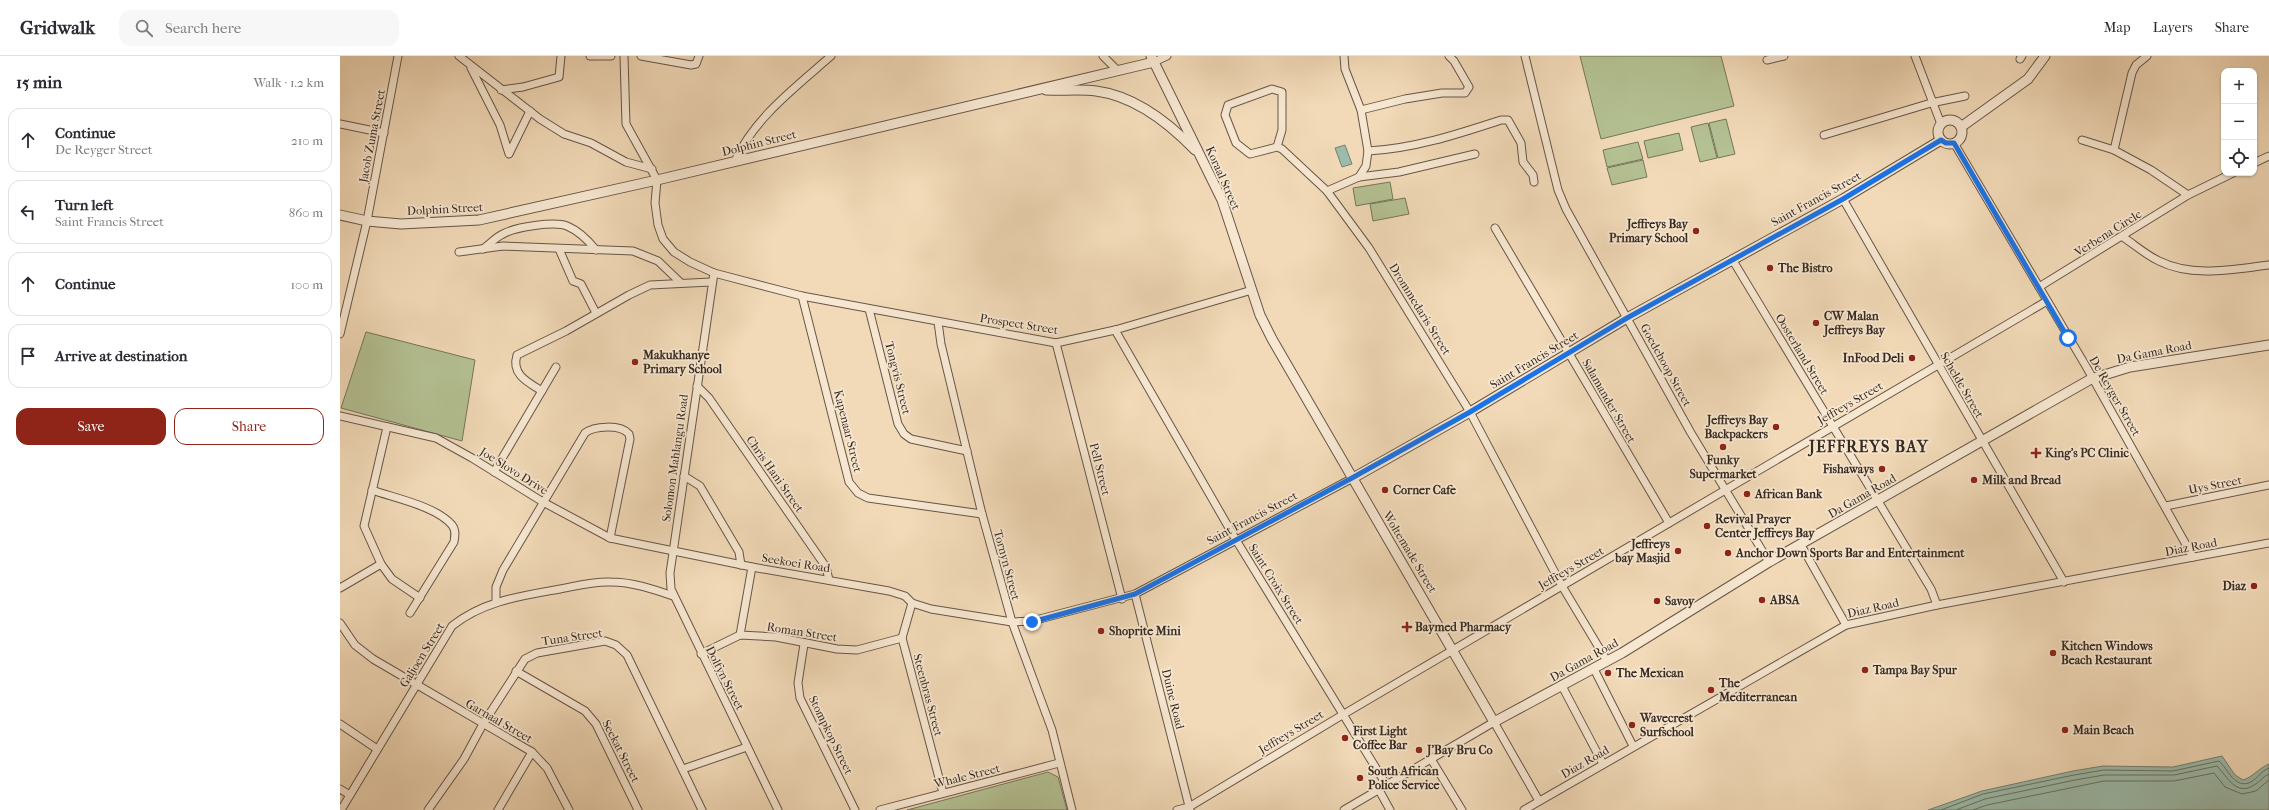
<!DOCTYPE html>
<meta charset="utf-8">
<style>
:root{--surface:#fff;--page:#f7f7f7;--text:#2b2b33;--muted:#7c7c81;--line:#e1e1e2;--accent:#8f2418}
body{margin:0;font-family:"IM FELL French Canon",serif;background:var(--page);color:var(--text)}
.controls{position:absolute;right:12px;top:12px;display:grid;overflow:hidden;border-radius:8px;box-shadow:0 1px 3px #0004}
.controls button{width:36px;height:36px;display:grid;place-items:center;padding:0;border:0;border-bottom:1px solid var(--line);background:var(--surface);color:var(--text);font:20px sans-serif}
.stop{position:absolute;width:12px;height:12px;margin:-9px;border:3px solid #1a73e8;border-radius:50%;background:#fff}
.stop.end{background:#1a73e8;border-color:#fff;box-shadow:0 1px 4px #0008}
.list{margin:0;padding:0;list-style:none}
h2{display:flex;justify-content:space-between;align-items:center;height:52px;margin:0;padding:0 16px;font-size:17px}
h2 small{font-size:13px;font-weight:400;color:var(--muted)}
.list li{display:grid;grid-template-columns:26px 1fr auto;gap:12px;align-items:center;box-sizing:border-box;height:64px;margin:0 8px 8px;padding:0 8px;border:1px solid var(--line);border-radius:12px}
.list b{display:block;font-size:15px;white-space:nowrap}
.list p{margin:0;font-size:13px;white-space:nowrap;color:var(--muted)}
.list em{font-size:13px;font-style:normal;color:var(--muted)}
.actions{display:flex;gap:8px;padding:12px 16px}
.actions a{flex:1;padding:9px 0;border:1px solid var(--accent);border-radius:12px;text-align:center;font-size:14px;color:var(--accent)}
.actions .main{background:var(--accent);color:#fff}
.icon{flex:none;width:22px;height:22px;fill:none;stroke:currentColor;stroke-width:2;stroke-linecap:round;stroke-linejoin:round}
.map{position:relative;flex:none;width:1929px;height:754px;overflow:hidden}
header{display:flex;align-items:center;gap:24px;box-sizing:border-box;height:56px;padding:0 20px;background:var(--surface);border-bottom:1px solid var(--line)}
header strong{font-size:19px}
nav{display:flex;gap:22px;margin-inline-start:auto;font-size:14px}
.search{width:280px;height:36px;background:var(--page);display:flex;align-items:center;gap:10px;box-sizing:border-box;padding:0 14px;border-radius:12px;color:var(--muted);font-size:15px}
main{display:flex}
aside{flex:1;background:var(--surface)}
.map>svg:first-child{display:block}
</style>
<header>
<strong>Gridwalk</strong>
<div class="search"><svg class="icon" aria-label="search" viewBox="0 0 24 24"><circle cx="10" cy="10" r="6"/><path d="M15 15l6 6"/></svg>Search here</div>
<nav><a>Map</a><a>Layers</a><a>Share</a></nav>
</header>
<main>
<aside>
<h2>15 min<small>Walk · 1.2 km</small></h2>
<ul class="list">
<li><svg class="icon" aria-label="ahead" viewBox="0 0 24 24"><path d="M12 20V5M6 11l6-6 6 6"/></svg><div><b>Continue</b><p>De Reyger Street</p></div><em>210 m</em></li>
<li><svg class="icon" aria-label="left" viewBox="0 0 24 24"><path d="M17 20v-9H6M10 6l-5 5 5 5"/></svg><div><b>Turn left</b><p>Saint Francis Street</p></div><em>860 m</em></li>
<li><svg class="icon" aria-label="ahead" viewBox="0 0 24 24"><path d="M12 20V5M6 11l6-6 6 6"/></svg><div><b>Continue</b></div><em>100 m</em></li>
<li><svg class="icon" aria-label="arrive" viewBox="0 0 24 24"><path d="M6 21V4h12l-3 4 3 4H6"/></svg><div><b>Arrive at destination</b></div></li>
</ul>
<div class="actions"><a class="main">Save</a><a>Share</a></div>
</aside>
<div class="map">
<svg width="1929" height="754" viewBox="0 0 1929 754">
<rect width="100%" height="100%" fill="#f2dab8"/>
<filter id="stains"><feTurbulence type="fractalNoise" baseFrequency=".005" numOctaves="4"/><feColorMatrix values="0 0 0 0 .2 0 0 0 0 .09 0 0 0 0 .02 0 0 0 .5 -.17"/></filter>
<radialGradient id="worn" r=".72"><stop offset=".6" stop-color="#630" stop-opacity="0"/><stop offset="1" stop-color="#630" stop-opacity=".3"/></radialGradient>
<g fill="#b4c193" stroke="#76765a">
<path d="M1240,0H1381L1394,50L1261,83Z"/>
<path d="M1386,63L1395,98L1378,102L1369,67Z"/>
<path d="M1368,67L1377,102L1360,106L1351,71Z"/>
<path d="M1339,77L1343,94L1308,102L1304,85Z"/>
<path d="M1298,86L1303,103L1267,111L1263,94Z"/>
<path d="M1303,104L1307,121L1272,129L1267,112Z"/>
<path d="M1050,126L1053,143L1016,150L1013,132Z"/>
<path d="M1065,142L1069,158L1033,165L1030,148Z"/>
<path d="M26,276L135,304L122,385L1,352Z"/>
<path d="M708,716L718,721L727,754H567Z"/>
</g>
<g fill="#9cbbaa" stroke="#748173">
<path d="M1005,89L1012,108L1002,111L995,92Z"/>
<path d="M1882,700L1895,719L1903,724C1913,721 1919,712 1929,708V754H1588L1642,735L1733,715L1763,710L1833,711Z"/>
</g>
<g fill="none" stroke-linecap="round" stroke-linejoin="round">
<g stroke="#6a7266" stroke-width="1">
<path d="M1601,754L1643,738L1734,719L1764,714L1833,715L1879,705C1888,713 1895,734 1911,726C1918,722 1921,715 1929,712"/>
<path d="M1616,754L1645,743L1735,724L1764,719H1834L1877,710C1887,720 1896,741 1914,729C1920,726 1923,720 1929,718"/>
<path d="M1633,754L1647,749L1764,725H1834L1874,717L1885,731L1902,738L1916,735L1929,724"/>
</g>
<g stroke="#665647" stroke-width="9">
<g id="minor">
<path d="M119,0L200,63L224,78L251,87L286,106L312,113"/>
<path d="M250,0H271"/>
<path d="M284,0L286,68L317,124L315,147L318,169L323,183L334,196L350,206L374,217L462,240L716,287L775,274L912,234"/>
<path d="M301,0L351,9L356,8L359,0"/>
<path d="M763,0L778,15"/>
<path d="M1004,0L1005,13L1021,54L1028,95L1026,110L1019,121"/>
<path d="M1185,0L1218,134L1226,153L1351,377L1429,506"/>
<path d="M1575,0L1601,68"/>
<path d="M1680,3L1682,0"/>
<path d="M1427,4L1444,0"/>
<path d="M814,6L827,0"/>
<path d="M131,12L160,69L169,98L190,55"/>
<path d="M161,34L183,31L219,21L221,0"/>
<path d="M1021,54L1065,43L1102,37H1125L1129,31L1114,5L1109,0"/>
<path d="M0,68L44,77"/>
<path d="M1484,79L1591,47L1625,40"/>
<path d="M1742,84L1774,94L1811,114L1848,139"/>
<path d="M1614,87L1747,312L1853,501"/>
<path d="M937,91L942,74V36L932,33L888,49L885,59L896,87L910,98L937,91L942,93L987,135L1029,192L1130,356L1222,530L1267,605"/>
<path d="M1774,94L1792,17L1796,9L1807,0"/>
<path d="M1028,95C1073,93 1118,78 1161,64H1168L1181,87L1183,106L1193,119L1194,126"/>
<path d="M395,105C414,62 456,31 491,0"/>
<path d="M1914,107L1929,100"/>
<path d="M987,135L1019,121L1059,116L1135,98"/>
<path d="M1503,143L1724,526"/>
<path d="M1155,172L1329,467"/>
<path d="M1783,181C1795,189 1806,199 1819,205C1853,222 1894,213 1929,209"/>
<path d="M143,193C150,188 156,181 163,178C175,171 215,165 227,170C239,175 248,184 256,194"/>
<path d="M219,193L233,225L241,228L256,257"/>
<path d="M119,196L163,190L293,195L318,205L341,227"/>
<path d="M1392,203L1591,533L1597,549"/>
<path d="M374,217L330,517L331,533L438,754"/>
<path d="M1699,231L1848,139L1893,117"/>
<path d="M462,240L509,426L518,437L528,442L642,458"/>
<path d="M529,253L558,368L564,378L571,383L627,395"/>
<path d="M598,266L601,288L642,458L672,566L712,674L732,754"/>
<path d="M775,274L896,484L1047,730"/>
<path d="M0,278L27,165L58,0"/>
<path d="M716,287L782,543"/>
<path d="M357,330L369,342L486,511L489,524"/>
<path d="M202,335C187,326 171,318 177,299L226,275L289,239L310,229L371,226"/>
<path d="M0,360L96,382L132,402L203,446L270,482L412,511L549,535L565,540L572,547L591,553L672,566L692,565L795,538L1013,422"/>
<path d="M154,416L216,311"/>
<path d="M344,420L360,430L399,496L401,509"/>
<path d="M32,434C54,442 96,450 112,469C116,474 115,480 114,486L70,557"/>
<path d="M1826,450L1929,429"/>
<path d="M1461,489L1506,569"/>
<path d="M41,508L52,523L80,542"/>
<path d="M0,532L41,508L24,470L47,371"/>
<path d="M795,538L850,754"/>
<path d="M156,546V531L163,514L245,377C254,370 280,368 289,378L290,383L270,482"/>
<path d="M572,547L562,582L603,737"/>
<path d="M0,567L15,589L33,603L192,696L207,712L229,754"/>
<path d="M400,579L412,511"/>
<path d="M464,588L458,627L460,642L515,754"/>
<path d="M361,598L400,579L436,581L497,593L517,594L562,582"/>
<path d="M1254,613L1293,690"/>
<path d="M176,615L245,655L256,668L298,754"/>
<path d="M1222,630L1263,708"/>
<path d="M0,668L37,693"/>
<path d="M1091,703L1122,754"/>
<path d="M343,713L407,691"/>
<path d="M0,733L10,739"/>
<path d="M1039,734L1050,754"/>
<path d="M1,754L112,570C143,545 181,540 220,533C236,530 254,525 271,526C292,526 313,533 333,540"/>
<path d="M88,754L124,703L143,668L185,603L197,597L265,585L276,589L287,599L362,754"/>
<path d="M158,754L192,696"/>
<path d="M540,754L719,707"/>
<path d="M837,754L849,751L1004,658L1707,245"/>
<path d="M1004,754L1154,666L1199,745"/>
<path d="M1184,754L1506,569L1597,549L1929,487"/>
</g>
</g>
<g stroke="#665647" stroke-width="11">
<g id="tertiary">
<path d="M811,0L882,144L920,259L932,283L1154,666L1282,597L1429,506L1751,323L1790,311L1929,289"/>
<path d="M706,34C722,35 740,33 756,35C795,40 828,66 855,94"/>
<circle cx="1610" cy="76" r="12"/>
<path d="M1621,71L1688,23L1705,0"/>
<path d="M0,159L27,165L61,168L139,164L317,124L814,6"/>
<path d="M1013,422L1130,356L1287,262L1503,143L1601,84"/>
</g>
</g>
<use href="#minor" stroke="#f7e7d1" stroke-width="7"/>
<use href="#tertiary" stroke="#f7e7d1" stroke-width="9"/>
</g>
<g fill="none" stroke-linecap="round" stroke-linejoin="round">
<path stroke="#1a73e8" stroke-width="5" d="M692,566L795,538L1012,422L1130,356L1287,262L1503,143L1601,84L1606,87H1614L1728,282"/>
</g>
<g fill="#8f2418" stroke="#f7e7d1" stroke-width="1.5">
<circle cx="1356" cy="175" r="4"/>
<circle cx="1430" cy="212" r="4"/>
<circle cx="1476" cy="267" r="4"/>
<circle cx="1572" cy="302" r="4"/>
<circle cx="295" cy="306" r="4"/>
<circle cx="1436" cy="371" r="4"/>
<circle cx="1383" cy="391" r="4"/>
<path d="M1694 391h4v4h4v4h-4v4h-4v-4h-4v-4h4z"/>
<circle cx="1542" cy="413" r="4"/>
<circle cx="1634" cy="424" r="4"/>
<circle cx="1045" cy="434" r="4"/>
<circle cx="1407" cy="438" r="4"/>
<circle cx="1367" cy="470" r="4"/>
<circle cx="1338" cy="495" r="4"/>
<circle cx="1388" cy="497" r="4"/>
<circle cx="1914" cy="530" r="4"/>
<circle cx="1422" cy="544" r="4"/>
<circle cx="1317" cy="545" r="4"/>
<path d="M1065 565h4v4h4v4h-4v4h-4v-4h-4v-4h4z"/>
<circle cx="761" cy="575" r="4"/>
<circle cx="1713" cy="597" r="4"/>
<circle cx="1525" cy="614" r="4"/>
<circle cx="1268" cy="617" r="4"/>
<circle cx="1371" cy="634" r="4"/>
<circle cx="1292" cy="669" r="4"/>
<circle cx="1725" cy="674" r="4"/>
<circle cx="1005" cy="682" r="4"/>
<circle cx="1079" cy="694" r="4"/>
<circle cx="1020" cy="722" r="4"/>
</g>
<g text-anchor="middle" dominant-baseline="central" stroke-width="3.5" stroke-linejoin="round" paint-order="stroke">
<g font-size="12" fill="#372a21" stroke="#f7e7d1">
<text transform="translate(32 80) rotate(-79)">Jacob Zuma Street</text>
<text transform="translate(419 87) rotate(-14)">Dolphin Street</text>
<text transform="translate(883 122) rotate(66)">Koraal Street</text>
<text transform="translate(1476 143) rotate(-29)">Saint Francis Street</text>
<text transform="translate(105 153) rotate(-3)">Dolphin Street</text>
<text transform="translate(1768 177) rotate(-32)">Verbena Circle</text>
<text transform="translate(1080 253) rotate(58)">Drommedaris Street</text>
<text transform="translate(679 268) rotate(9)">Prospect Street</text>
<text transform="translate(1814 296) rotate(-11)">Da Gama Road</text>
<text transform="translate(1462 298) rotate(59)">Oosterland Street</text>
<text transform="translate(1194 304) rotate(-31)">Saint Francis Street</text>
<text transform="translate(1326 309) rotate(61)">Goedehoop Street</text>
<text transform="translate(558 322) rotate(76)">Tongvis Street</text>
<text transform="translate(1622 329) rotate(60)">Schelde Street</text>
<text transform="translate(1775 340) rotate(60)">De Reyger Street</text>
<text transform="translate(1269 345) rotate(60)">Salamander Street</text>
<text transform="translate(1510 347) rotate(-30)">Jeffreys Street</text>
<text transform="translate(508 375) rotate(76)">Kapenaar Street</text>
<text transform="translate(335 402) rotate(-82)">Solomon Mahlangu Road</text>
<text transform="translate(760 413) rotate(76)">Pell Street</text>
<text transform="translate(174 415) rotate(32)">Joe Slovo Drive</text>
<text transform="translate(435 418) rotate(55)">Chris Hani Street</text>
<text transform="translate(1875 429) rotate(-11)">Uys Street</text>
<text transform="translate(1522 440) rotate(-30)">Da Gama Road</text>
<text transform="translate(912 462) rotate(-28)">Saint Francis Street</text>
<text transform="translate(1851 491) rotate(-11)">Diaz Road</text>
<text transform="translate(1070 496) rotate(59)">Woltemade Street</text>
<text transform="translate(456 507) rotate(9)">Seekoei Road</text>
<text transform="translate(667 509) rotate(75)">Tornyn Street</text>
<text transform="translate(1231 512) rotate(-30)">Jeffreys Street</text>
<text transform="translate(936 528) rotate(58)">Saint Croix Street</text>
<text transform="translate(1533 552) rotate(-13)">Diaz Road</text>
<text transform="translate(462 576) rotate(9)">Roman Street</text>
<text transform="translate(232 581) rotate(-8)">Tuna Street</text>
<text transform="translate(82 599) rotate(-58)">Galjoen Street</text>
<text transform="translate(1244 604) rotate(-29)">Da Gama Road</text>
<text transform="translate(385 622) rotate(63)">Dolfyn Street</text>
<text transform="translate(588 639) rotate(75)">Steenbras Street</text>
<text transform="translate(833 643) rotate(76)">Duine Road</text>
<text transform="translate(159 665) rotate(30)">Garnaal Street</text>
<text transform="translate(951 676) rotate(-31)">Jeffreys Street</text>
<text transform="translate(491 679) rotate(64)">Stompkop Street</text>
<text transform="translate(281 695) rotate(63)">Seekat Street</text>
<text transform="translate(1245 706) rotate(-30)">Diaz Road</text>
<text transform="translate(627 720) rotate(-14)">Whale Street</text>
</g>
<g font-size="12" font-weight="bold" fill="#372a21" stroke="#f7e7d1" text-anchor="start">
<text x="1348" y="168" text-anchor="end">Jeffreys Bay<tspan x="1348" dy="14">Primary School</tspan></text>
<text x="1438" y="212">The Bistro</text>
<text x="1484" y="260">CW Malan<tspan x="1484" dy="14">Jeffreys Bay</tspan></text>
<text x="303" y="299">Makukhanye<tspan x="303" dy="14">Primary School</tspan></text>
<text x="1564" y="302" text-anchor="end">InFood Deli</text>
<text x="1428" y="364" text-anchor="end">Jeffreys Bay<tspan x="1428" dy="14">Backpackers</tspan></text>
<text x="1705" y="397">King's PC Clinic</text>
<text x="1383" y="404" text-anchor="middle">Funky<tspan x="1383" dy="14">Supermarket</tspan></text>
<text x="1534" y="413" text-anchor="end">Fishaways</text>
<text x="1642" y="424">Milk and Bread</text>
<text x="1053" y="434">Corner Cafe</text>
<text x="1415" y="438">African Bank</text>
<text x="1375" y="463">Revival Prayer<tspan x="1375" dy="14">Center Jeffreys Bay</tspan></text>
<text x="1330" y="488" text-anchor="end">Jeffreys<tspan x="1330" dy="14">bay Masjid</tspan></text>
<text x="1396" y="497">Anchor Down Sports Bar and Entertainment</text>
<text x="1906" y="530" text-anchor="end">Diaz</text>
<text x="1430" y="544">ABSA</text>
<text x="1325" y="545">Savoy</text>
<text x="1075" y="571">Baymed Pharmacy</text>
<text x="769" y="575">Shoprite Mini</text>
<text x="1721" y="590">Kitchen Windows<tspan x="1721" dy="14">Beach Restaurant</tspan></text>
<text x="1533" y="614">Tampa Bay Spur</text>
<text x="1276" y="617">The Mexican</text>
<text x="1379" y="627">The<tspan x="1379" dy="14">Mediterranean</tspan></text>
<text x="1300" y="662">Wavecrest<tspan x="1300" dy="14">Surfschool</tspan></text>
<text x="1733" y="674">Main Beach</text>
<text x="1013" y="675">First Light<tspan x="1013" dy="14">Coffee Bar</tspan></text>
<text x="1087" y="694">J'Bay Bru Co</text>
<text x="1028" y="715">South African<tspan x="1028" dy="14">Police Service</tspan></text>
</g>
<g font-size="16" font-weight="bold" letter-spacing="1" fill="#372a21" stroke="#f7e7d1">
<text x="1529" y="390">JEFFREYS BAY</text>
</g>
</g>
<rect width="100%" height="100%" filter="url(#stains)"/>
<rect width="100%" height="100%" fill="url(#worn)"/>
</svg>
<div class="controls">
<button>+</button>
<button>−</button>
<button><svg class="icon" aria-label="locate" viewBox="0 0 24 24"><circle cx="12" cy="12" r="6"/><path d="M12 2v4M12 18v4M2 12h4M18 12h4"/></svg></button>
</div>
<div class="stop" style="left:1728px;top:282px"></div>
<div class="stop end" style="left:692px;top:566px"></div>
</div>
</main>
